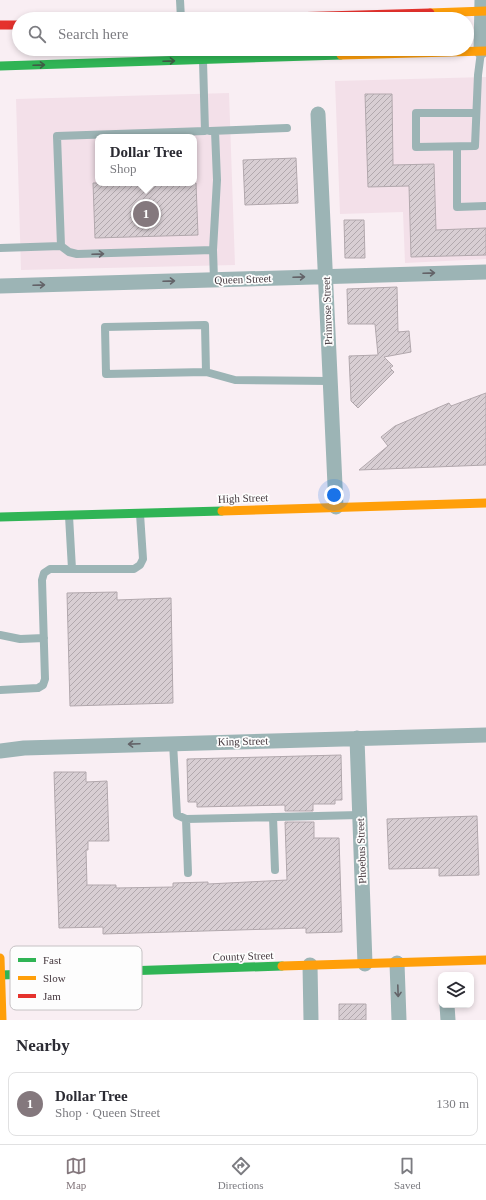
<!DOCTYPE html>
<html lang="en">
<head>
<meta charset="utf-8">
<style>
	body { margin:0; font-family:"Times New Roman",serif; background:#f7f7f7; color:#2b2b33 }
	.controls { position:absolute; right:12px; bottom:12px; display:grid; overflow:hidden; border-radius:8px; box-shadow:0 2px 6px #0003 }
	.controls button { width:36px; height:36px; display:grid; place-items:center; padding:0; border:0; border-bottom:1px solid #e1e1e2; background:#fff; color:#2b2b33; font:20px sans-serif }
	.you { position:absolute; left:334px; top:495px; width:14px; height:14px; margin:-10px; border:3px solid #fff; border-radius:50%; background:#1a73e8; box-shadow:0 0 0 6px #1a73e833 }
	.badge { display:grid; place-items:center; width:26px; height:26px; border-radius:50%; background:#84787d; color:#fff; font-size:13px; font-weight:700 }
	.pin { position:absolute; translate:-50% -50%; border:2px solid #fff; box-shadow:0 1px 4px #0006 }
	.popup { position:absolute; left:95px; top:134px; width:102px; height:52px; box-sizing:border-box; display:grid; place-content:center; border-radius:8px; background:#fff; filter:drop-shadow(0 1px 3px #0005); font-size:13px; white-space:nowrap; color:#7c7c81 }
	.popup b { font-size:15px; color:#2b2b33 }
	.popup::after { content:''; position:absolute; left:50%; top:100%; margin-left:-8px; border:8px solid transparent; border-top-color:#fff }
	.list { margin:0; padding:0; list-style:none }
	h2 { display:flex; justify-content:space-between; align-items:center; height:52px; margin:0; padding:0 16px; font-size:17px }
	h2 small { font-size:13px; font-weight:400; color:#7c7c81 }
	.list li { display:grid; grid-template-columns:26px 1fr auto; gap:12px; align-items:center; box-sizing:border-box; height:64px; margin:0 8px 8px; padding:0 8px; border:1px solid #e1e1e2; border-radius:8px }
	.list b { display:block; font-size:15px; white-space:nowrap }
	.list p { margin:0; font-size:13px; white-space:nowrap; color:#7c7c81 }
	.list em { font-size:13px; font-style:normal; color:#7c7c81 }
	.icon { flex:none; width:22px; height:22px; fill:none; stroke:currentColor; stroke-width:2; stroke-linecap:round; stroke-linejoin:round }
	.map { position:relative; flex:none; width:486px; height:1020px; overflow:hidden }
	.search { position:absolute; background:#fff; box-shadow:0 2px 6px #0003; left:12px; right:12px; top:12px; height:44px; display:flex; align-items:center; gap:10px; box-sizing:border-box; padding:0 14px; border-radius:22px; color:#7c7c81; font-size:15px }
	.sheet { height:124px; background:#fff }
	nav { display:flex; justify-content:space-around; align-items:center; box-sizing:border-box; height:56px; border-top:1px solid #e1e1e2; background:#fff; font-size:11px; color:#7c7c81 }
	nav a { display:grid; justify-items:center; gap:2px }
	nav .on { color:#84787d }
	.map>svg:first-child { display:block }
	.built { fill:#f3e0e9; fill-rule:evenodd }
	.building { fill:url(#building-hatch); stroke:#b2a8ad }
	.lines { fill:none; stroke-linecap:round; stroke-linejoin:round }
	.lane { stroke:#9cb4b5; stroke-width:8 }
	.street { stroke:#9cb4b5; stroke-width:15 }
	.fast { stroke:#30b455; stroke-width:9 }
	.slow { stroke:#ff9f0a; stroke-width:9 }
	.jam { stroke:#e5322d; stroke-width:9 }
	.oneway { stroke:#3f5d45 }
	.oneway2 { stroke:#636368 }
	.labels { text-anchor:middle; stroke-width:3.5; stroke-linejoin:round; paint-order:stroke }
	.street-label { font-size:11px; fill:#45383e; stroke:#fdfdfd }
	.key { fill:#fdfdfd; stroke:#c6c2c4; stroke-width:1 }
	.key-label { font-size:11px; fill:#45383e }
</style>
</head>
<body>
<div class="map">
<svg width="486" height="1020" viewBox="0 0 486 1020">
	<defs>
		<pattern id="building-hatch" width="6" height="6" patternUnits="userSpaceOnUse"><rect width="6" height="6" fill="#d8ced3"/><path d="M-1 1l2-2M0 6l6-6M5 7l2-2" fill="none" stroke="#b1a8ad"/></pattern>
	</defs>
	<rect width="100%" height="100%" fill="#f9eef3"/>
	<path class="built" d="M 486,77 L 486,259 L 405,263 L 403,212 L 340,214 L 335,81 Z
		M 229,93 L 235,265 L 21,270 L 16,99 ZM 98,137 L 194,137 L 194,183 L 98,183 Z"/>
	<path class="building" d="M 365,94 L 392,94 L 393,165 L 434,164 L 436,230 L 486,228 L 486,255 L 411,257 L 409,186 L 368,187 Z
		M 296,158 L 298,203 L 245,205 L 243,160 Z
		M 93,183 L 196,183 L 198,235 L 95,238 Z
		M 344,220 L 364,220 L 365,258 L 345,258 Z
		M 397,287 L 398,332 L 409,331 L 411,352 L 384,357 L 393,366 L 390,368 L 394,372 L 358,408 L 351,401 L 349,356 L 378,355 L 375,324 L 348,324 L 347,289 Z
		M 486,393 L 486,465 L 359,470 L 388,446 L 381,437 L 395,426 L 449,403 L 451,406 Z
		M 117,592 L 117,600 L 171,598 L 173,703 L 70,706 L 67,593 Z
		M 341,755 L 342,800 L 335,800 L 335,804 L 313,804 L 313,811 L 285,811 L 285,805 L 197,807 L 197,802 L 188,802 L 187,759 Z
		M 54,772 L 86,772 L 86,782 L 107,781 L 109,841 L 88,841 L 88,850 L 86,850 L 87,885 L 116,885 L 116,888 L 173,887 L 173,883 L 208,882 L 208,884 L 287,880 L 285,822 L 314,822 L 314,838 L 339,838 L 342,932 L 306,933 L 306,928 L 103,934 L 103,927 L 59,928 Z
		M 477,816 L 479,875 L 439,876 L 439,868 L 389,869 L 387,819 Z
		M 339,1004 L 366,1004 L 366,1020 L 339,1020 Z"/>
	<g class="lines">
		<path class="lane" d="M 180,0 L 181,19
			M 476,113 L 416,113 L 416,147 L 475,146 L 478,75 L 481,52
			M 210,131 L 287,128
			M 457,147 L 457,207 L 486,206
			M 61,246 L 69,252 L 77,254 L 213,250
			M 0,248 L 61,246 L 57,136 L 205,131 L 203,61
			M 214,280 L 213,250 L 217,180 L 215,131
			M 206,372 L 205,325 L 105,327 L 106,374 L 206,372 L 235,380 L 330,381
			M 69,516 L 72,569
			M 0,635 L 20,639 L 44,638
			M 0,690 L 38,688 L 43,685 L 45,679 L 42,580 L 44,573 L 50,569 L 134,569 L 140,565 L 143,559 L 140,514
			M 173,743 L 177,815 L 186,819 L 360,815
			M 273,817 L 275,870
			M 186,819 L 188,873"/>
		<path class="street" d="M 481,51 L 482,0
			M 318,114 L 336,507
			M 0,286 L 486,272
			M 357,738 L 365,964
			M 0,751 L 24,748 L 486,735
			M 397,963 L 399,1020
			M 310,965 L 311,1020
			M 447,1005 L 448,1020"/>
		<path class="fast" d="M 0,66 L 341,55
			M 0,517 L 222,511
			M 0,975 L 282,966"/>
		<path class="slow" d="M 430,13 L 486,11
			M 341,55 L 486,51
			M 222,511 L 486,503
			M 0,958 L 2,1020
			M 282,966 L 486,960"/>
		<path class="jam" d="M 223,19 L 430,13
			M 0,25 L 19,25"/>
	</g>
	<defs><path id="oneway-shaft" d="M-6 0H5M1.5-3L5.5 0L1.5 3" fill="none" stroke-width="1.6" stroke-linecap="round" stroke-linejoin="round"/></defs>
	<g class="oneway">
		<use href="#oneway-shaft" transform="translate(169 61) rotate(-2)"/>
		<use href="#oneway-shaft" transform="translate(39 65) rotate(-2)"/>
	</g>
	<g class="oneway2">
		<use href="#oneway-shaft" transform="translate(98 254) rotate(-2)"/>
		<use href="#oneway-shaft" transform="translate(429 273) rotate(-2)"/>
		<use href="#oneway-shaft" transform="translate(299 277) rotate(-2)"/>
		<use href="#oneway-shaft" transform="translate(169 281) rotate(-2)"/>
		<use href="#oneway-shaft" transform="translate(39 285) rotate(-2)"/>
		<use href="#oneway-shaft" transform="translate(134 744) rotate(178)"/>
		<use href="#oneway-shaft" transform="translate(398 991) rotate(88)"/>
	</g>
	<g class="labels">
		<g class="street-label">
			<text transform="translate(243 279) rotate(-2)" y="4">Queen Street</text>
			<text transform="translate(327 311) rotate(-92)" y="4">Primrose Street</text>
			<text transform="translate(243 498) rotate(-2)" y="4">High Street</text>
			<text transform="translate(243 741) rotate(-1)" y="4">King Street</text>
			<text transform="translate(361 851) rotate(-92)" y="4">Phoebus Street</text>
			<text transform="translate(243 956) rotate(-2)" y="4">County Street</text>
		</g>
	</g>
	<rect x="10" y="946" width="132" height="64" rx="6" class="key"/>
	<rect x="18" y="958" width="18" height="4" fill="#30b455"/>
	<rect x="18" y="976" width="18" height="4" fill="#ff9f0a"/>
	<rect x="18" y="994" width="18" height="4" fill="#e5322d"/>
	<g class="key-label">
		<text x="43" y="964">Fast</text>
		<text x="43" y="982">Slow</text>
		<text x="43" y="1000">Jam</text>
	</g>
</svg>
<div class="controls">
<button><svg class="icon" aria-label="layers" viewBox="0 0 24 24"><path d="M12 4l9 5-9 5-9-5zM3 14l9 5 9-5"/></svg></button>
</div>
<div class="you"></div>
<div class="pin badge" style="left:146px;top:214px">1</div>
<div class="popup"><b>Dollar Tree</b>Shop</div>
<div class="search"><svg class="icon" aria-label="search" viewBox="0 0 24 24"><circle cx="10" cy="10" r="6"/><path d="M15 15l6 6"/></svg>Search here</div>
</div>
<section class="sheet">
<h2>Nearby<small></small></h2>
<ul class="list">
<li><span class="badge">1</span><div><b>Dollar Tree</b><p>Shop · Queen Street</p></div><em>130 m</em></li>
</ul>
</section>
<nav>
<a class="on"><svg class="icon" aria-label="map" viewBox="0 0 24 24"><path d="M3 6l6-2 6 2 6-2v14l-6 2-6-2-6 2zM9 4v14M15 6v14"/></svg>Map</a>
<a><svg class="icon" aria-label="directions" viewBox="0 0 24 24"><path d="M12 3l9 9-9 9-9-9zM9 14v-3h6M13 9l2 2-2 2"/></svg>Directions</a>
<a><svg class="icon" aria-label="saved" viewBox="0 0 24 24"><path d="M7 4h10v16l-5-4-5 4z"/></svg>Saved</a>
</nav>
</body>
</html>
